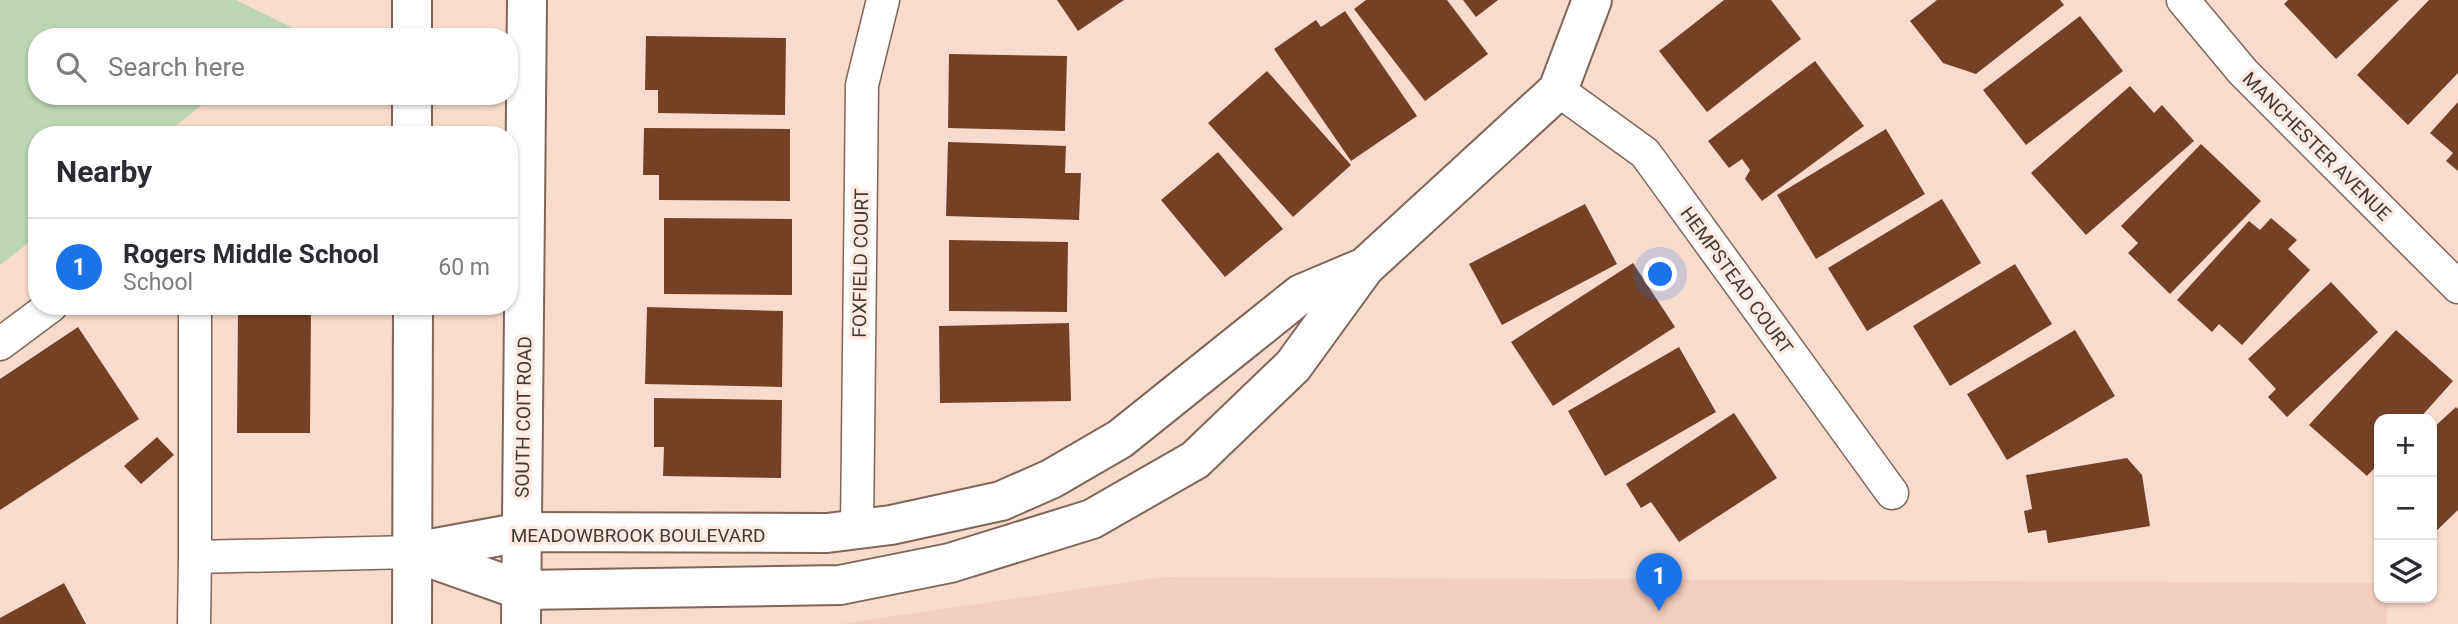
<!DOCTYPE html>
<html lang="en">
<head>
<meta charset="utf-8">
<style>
	body { margin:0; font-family:Roboto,sans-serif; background:#f2f2f3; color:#2b2b33 }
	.controls { position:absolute; right:21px; bottom:21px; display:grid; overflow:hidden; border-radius:14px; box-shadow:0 2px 5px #0004 }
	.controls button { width:63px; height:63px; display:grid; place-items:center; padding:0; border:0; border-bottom:2px solid #e1e1e2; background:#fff; color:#2b2b33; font:35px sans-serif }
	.you { position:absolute; left:1661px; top:275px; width:24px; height:24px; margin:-18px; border:5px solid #fff; border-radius:50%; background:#1a73e8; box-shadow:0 0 0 10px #1a73e833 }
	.badge { display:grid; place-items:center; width:46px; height:46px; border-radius:50%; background:#1a73e8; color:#fff; font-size:23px; font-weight:700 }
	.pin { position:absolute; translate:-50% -58px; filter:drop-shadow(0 2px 4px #0008) }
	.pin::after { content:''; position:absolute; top:37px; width:24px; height:21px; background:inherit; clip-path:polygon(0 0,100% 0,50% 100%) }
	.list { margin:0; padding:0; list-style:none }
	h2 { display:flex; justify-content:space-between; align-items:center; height:91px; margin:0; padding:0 28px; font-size:30px }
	h2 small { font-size:23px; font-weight:400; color:#7c7c81 }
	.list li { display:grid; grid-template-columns:46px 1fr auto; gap:21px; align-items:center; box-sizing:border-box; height:98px; padding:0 28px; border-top:2px solid #e1e1e2 }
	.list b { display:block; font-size:26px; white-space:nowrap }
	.list p { margin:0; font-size:23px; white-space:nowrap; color:#7c7c81 }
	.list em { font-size:23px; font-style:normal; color:#7c7c81 }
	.icon { flex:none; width:38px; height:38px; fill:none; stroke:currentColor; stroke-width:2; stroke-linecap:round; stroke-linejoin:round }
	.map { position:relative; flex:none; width:2458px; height:624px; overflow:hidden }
	.search { position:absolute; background:#fff; box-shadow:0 2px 5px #0004; left:28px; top:28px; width:490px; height:77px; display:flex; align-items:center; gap:18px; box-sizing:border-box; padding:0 24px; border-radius:28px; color:#7c7c81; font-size:26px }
	.panel { position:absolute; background:#fff; box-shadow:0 2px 5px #0004; left:28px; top:126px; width:490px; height:189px; border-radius:28px }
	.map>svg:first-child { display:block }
	.built { fill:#f4cebe }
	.green { fill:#bbd5b5 }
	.building { fill:#744124 }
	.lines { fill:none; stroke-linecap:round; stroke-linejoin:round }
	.minor-casing { stroke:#7f655a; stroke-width:35 }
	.tertiary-casing { stroke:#7f655a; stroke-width:42 }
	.secondary-casing { stroke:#7f655a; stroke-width:42 }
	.minor { stroke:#fff; stroke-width:32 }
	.tertiary { stroke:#fff; stroke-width:38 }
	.secondary { stroke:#fff; stroke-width:38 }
	.labels { text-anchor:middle; stroke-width:7; stroke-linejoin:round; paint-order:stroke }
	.street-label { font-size:19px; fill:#443934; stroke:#fdebe3 }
</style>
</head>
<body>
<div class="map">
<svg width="2458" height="624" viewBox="0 0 2458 624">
	<rect width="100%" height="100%" fill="#f9dbce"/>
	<path class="built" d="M 1163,577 L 2379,583 L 2379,598 L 2387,598 L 2387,624 L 840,624 Z"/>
	<path class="green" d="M 0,0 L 236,0 L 297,30 L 288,37 L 37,37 L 37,96 L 213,96 L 164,135 L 37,135 L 37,236 L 0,265 Z"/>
	<path class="building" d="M 1057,0 L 1124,0 L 1078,31 Z
		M 1366,0 L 1447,0 L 1488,54 L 1425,101 L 1354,9 Z
		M 1463,0 L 1498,0 L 1476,17 Z
		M 1724,0 L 1771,0 L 1801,39 L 1707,112 L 1659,51 Z
		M 1937,0 L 2060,0 L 2064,5 L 1976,74 L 1943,63 L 1910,21 Z
		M 2288,0 L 2399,0 L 2336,59 L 2284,4 Z
		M 2429,0 L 2458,0 L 2458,73 L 2408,125 L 2357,75 Z
		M 1345,11 L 1417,116 L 1351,161 L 1274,49 L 1316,20 L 1321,27 Z
		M 2080,16 L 2123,71 L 2026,145 L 1983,90 Z
		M 646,36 L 786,38 L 785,115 L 658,113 L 658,90 L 645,90 Z
		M 949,54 L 1067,56 L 1065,131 L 948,128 Z
		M 1815,61 L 1864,126 L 1762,201 L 1745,179 L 1750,170 L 1742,159 L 1729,168 L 1708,141 Z
		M 1267,71 L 1351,165 L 1293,217 L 1208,123 Z
		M 2130,86 L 2154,113 L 2162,105 L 2194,141 L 2086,235 L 2031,173 Z
		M 2458,102 L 2458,171 L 2446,161 L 2453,153 L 2430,133 Z
		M 644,128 L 790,129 L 790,201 L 659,200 L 659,175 L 643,175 Z
		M 1886,129 L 1925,194 L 1816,259 L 1777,195 Z
		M 948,142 L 1066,146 L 1065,173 L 1081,173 L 1079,220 L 946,216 Z
		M 2201,144 L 2261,201 L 2170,294 L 2128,253 L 2138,243 L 2121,226 Z
		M 1218,152 L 1283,229 L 1225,277 L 1161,200 Z
		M 1942,199 L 1981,263 L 1867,331 L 1828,268 Z
		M 1585,204 L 1617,264 L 1502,325 L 1469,264 Z
		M 664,218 L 792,219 L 792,295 L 664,294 Z
		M 2271,218 L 2297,240 L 2288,249 L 2310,270 L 2242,345 L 2219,324 L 2212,332 L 2177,300 L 2249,221 L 2260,230 Z
		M 949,240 L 1068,242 L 1067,312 L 949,311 Z
		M 1633,263 L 1675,327 L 1553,406 L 1511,342 Z
		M 2015,264 L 2052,324 L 1950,386 L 1913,326 Z
		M 2331,282 L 2378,332 L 2287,417 L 2268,397 L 2276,389 L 2248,359 Z
		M 238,306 L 311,306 L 310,433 L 237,433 Z
		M 647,307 L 783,311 L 782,387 L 645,384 Z
		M 1069,323 L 1071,401 L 940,403 L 939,326 Z
		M 78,327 L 139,419 L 0,510 L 0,379 Z
		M 2075,330 L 2115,396 L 2007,460 L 1967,394 Z
		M 2396,330 L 2453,381 L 2419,419 L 2379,419 L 2379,463 L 2367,476 L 2309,425 Z
		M 1679,347 L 1716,412 L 1605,476 L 1568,411 Z
		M 654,398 L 782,400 L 781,478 L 663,476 L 664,447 L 654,447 Z
		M 2456,407 L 2458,409 L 2458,510 L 2432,535 L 2432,429 Z
		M 1734,413 L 1777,478 L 1679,542 L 1651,502 L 1641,508 L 1626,484 Z
		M 157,437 L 174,455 L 141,484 L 124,466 Z
		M 2127,458 L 2142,475 L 2150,526 L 2048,543 L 2046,530 L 2028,533 L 2024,511 L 2032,509 L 2026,475 Z
		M 64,583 L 86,624 L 0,624 L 0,618 Z"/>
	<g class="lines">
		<defs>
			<path id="minor" d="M 2183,0 L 2243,72 L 2458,287
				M 1558,90 L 1645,153 L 1892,493
				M 195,306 L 195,557 L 413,552
				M 0,344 L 51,306
				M 857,529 L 862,85 L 883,0
				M 194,624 L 195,557"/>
			<path id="tertiary" d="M 413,552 L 521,590 L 840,585 L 950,563 L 1092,519 L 1195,460 L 1293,366 L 1365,267 L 1558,90 L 1592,0
				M 414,552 L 522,532 L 827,533 L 891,525 L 1001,501 L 1051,479 L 1120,439 L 1301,294 L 1365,267"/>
			<path id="secondary" d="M 412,0 L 412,37
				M 412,96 L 412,135
				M 412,624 L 413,306
				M 521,624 L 527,0"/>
		</defs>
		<use href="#minor" class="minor-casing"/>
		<use href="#tertiary" class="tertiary-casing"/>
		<use href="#secondary" class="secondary-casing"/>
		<use href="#minor" class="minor"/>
		<use href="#tertiary" class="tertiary"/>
		<use href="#secondary" class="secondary"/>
	</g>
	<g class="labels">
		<g class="street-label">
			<text transform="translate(2317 146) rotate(45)" y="7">MANCHESTER AVENUE</text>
			<text transform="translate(860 263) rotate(-89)" y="7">FOXFIELD COURT</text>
			<text transform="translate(1737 280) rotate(54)" y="7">HEMPSTEAD COURT</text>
			<text transform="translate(523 417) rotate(-89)" y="7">SOUTH COIT ROAD</text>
			<text x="638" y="542">MEADOWBROOK BOULEVARD</text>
		</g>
	</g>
</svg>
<div class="controls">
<button>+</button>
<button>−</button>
<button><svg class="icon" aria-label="layers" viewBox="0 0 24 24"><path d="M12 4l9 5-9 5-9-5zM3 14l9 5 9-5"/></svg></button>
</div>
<div class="you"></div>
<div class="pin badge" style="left:1659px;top:611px">1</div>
<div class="search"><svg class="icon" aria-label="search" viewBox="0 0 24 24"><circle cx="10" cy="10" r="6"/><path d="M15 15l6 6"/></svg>Search here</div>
<section class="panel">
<h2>Nearby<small></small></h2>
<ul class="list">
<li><span class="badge">1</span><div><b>Rogers Middle School</b><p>School</p></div><em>60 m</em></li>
</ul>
</section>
</div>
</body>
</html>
